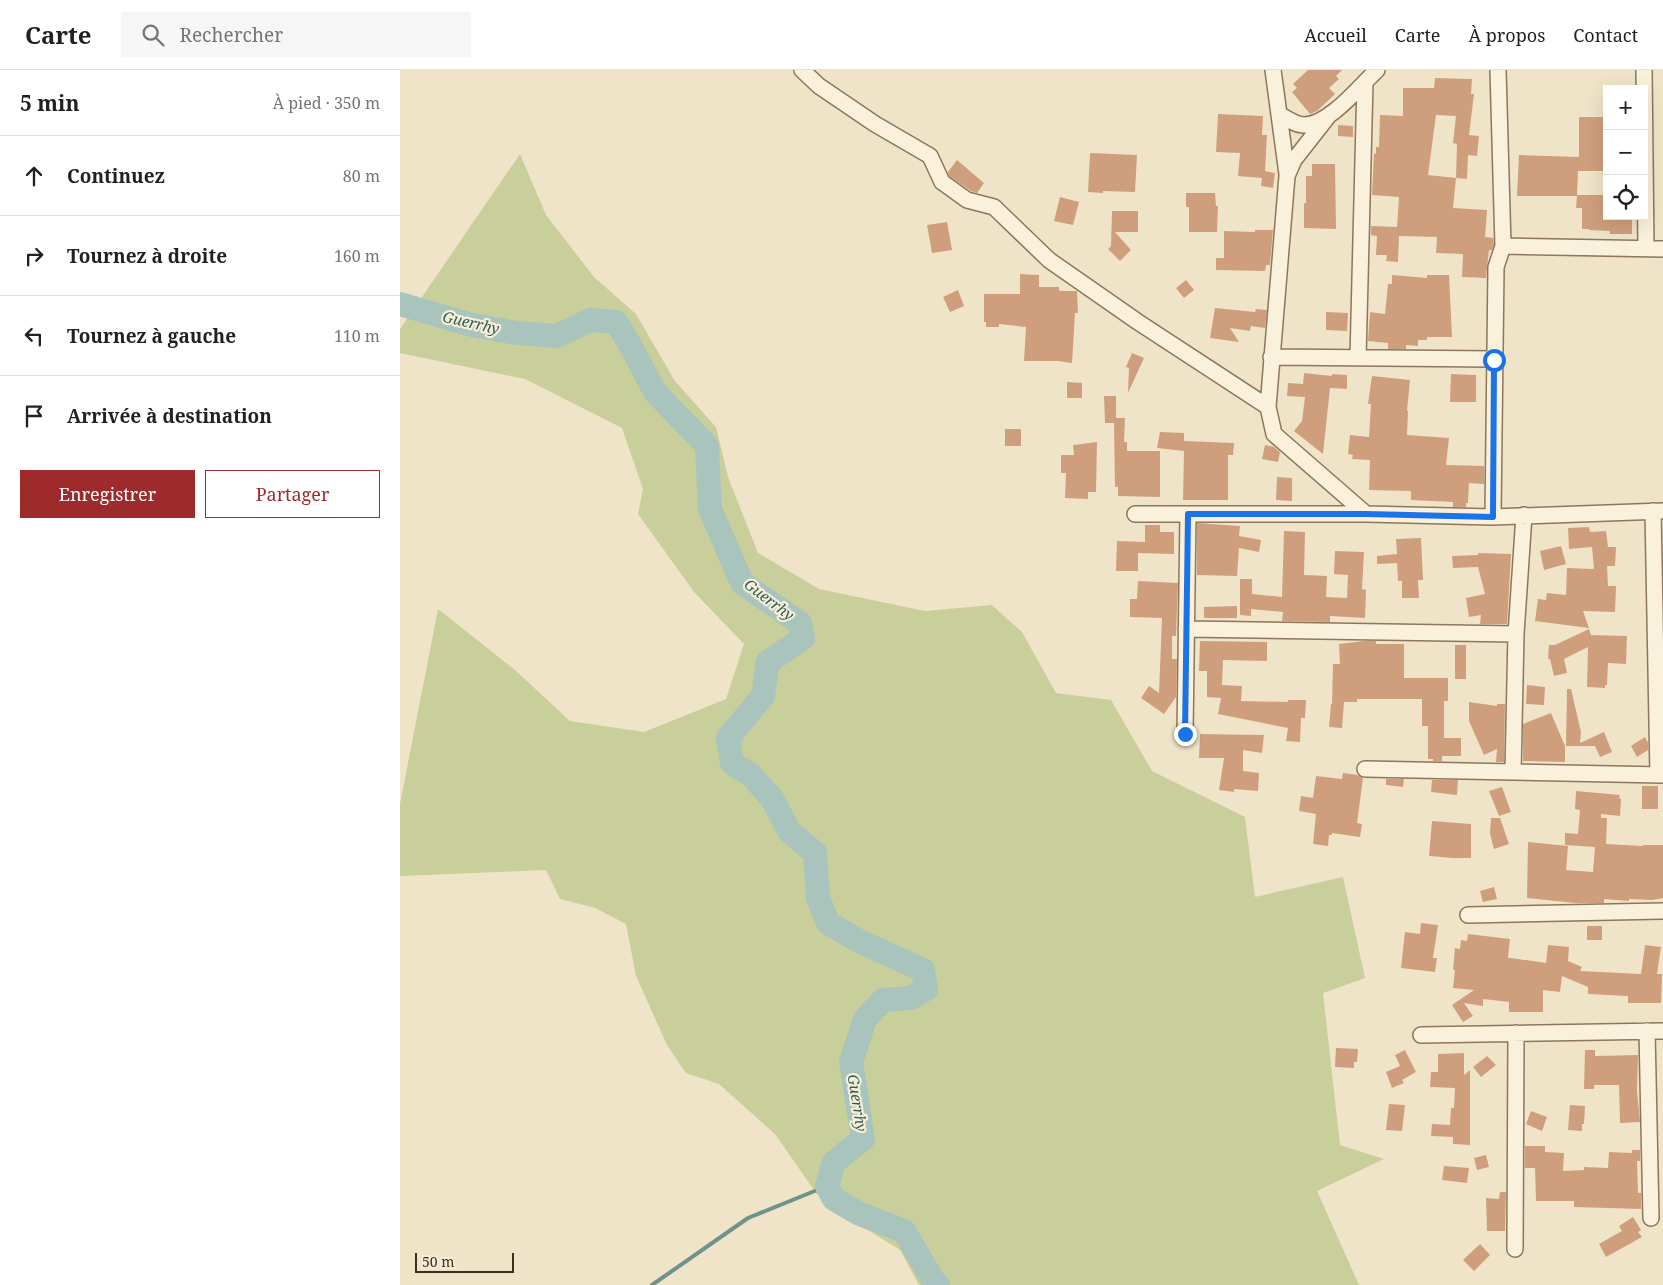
<!DOCTYPE html>
<html lang="fr">
<head>
<meta charset="utf-8">
<style>
	body { margin:0; font-family:"Noto Serif",serif; background:#f6f6f6; color:#202124 }
	.controls { position:absolute; right:15px; top:15px; display:grid; overflow:hidden; border-radius:0px; box-shadow:0 5px 20px #0002 }
	.controls button { width:45px; height:45px; display:grid; place-items:center; padding:0; border:0; border-bottom:1px solid #e0e0e0; background:#fff; color:#202124; font:25px sans-serif }
	.scale { position:absolute; left:15px; bottom:12px; width:99px; box-sizing:border-box; padding-left:5px; border:2px solid #3d2e20; border-top:0; font-size:14px; line-height:18px; white-space:nowrap; color:#3d2e20; -webkit-text-stroke:4px #f7eed8; paint-order:stroke }
	.stop { position:absolute; width:15px; height:15px; margin:-11px; border:4px solid #1a73e8; border-radius:50%; background:#fff }
	.stop.end { background:#1a73e8; border-color:#fff; box-shadow:0 1px 5px #0008 }
	.list { margin:0; padding:0; list-style:none }
	h2 { display:flex; justify-content:space-between; align-items:center; height:65px; margin:0; padding:0 20px; font-size:21px }
	h2 small { font-size:16px; font-weight:400; color:#757577 }
	.list li { display:grid; grid-template-columns:32px 1fr auto; gap:15px; align-items:center; box-sizing:border-box; height:80px; padding:0 20px; border-top:1px solid #e0e0e0 }
	.list b { display:block; font-size:19px; white-space:nowrap }
	.list em { font-size:16px; font-style:normal; color:#757577 }
	.actions { display:flex; gap:10px; padding:15px 20px }
	.actions a { flex:1; padding:11px 0; border:1px solid #9e2a2b; border-radius:0px; text-align:center; font-size:18px; color:#9e2a2b }
	.actions .main { background:#9e2a2b; color:#fff }
	.icon { flex:none; width:28px; height:28px; fill:none; stroke:currentColor; stroke-width:2; stroke-linecap:round; stroke-linejoin:round }
	.map { position:relative; flex:none; width:1263px; height:1215px; overflow:hidden }
	header { display:flex; align-items:center; gap:30px; box-sizing:border-box; height:70px; padding:0 25px; background:#fff; border-bottom:1px solid #e0e0e0 }
	header strong { font-size:24px }
	nav { display:flex; gap:28px; margin-inline-start:auto; font-size:18px }
	.search { width:350px; height:45px; background:#f6f6f6; display:flex; align-items:center; gap:12px; box-sizing:border-box; padding:0 18px; border-radius:0px; color:#757577; font-size:19px }
	main { display:flex }
	aside { flex:1; background:#fff }
	.map>svg:first-child { display:block }
	.green { fill:#c9cf9b }
	.lines { fill:none; stroke-linecap:round; stroke-linejoin:round }
	.stream { stroke:#6f938a; stroke-width:4 }
	.river { stroke:#a9c4bc; stroke-width:24 }
	.building { fill:#cf9f7d; fill-rule:evenodd }
	.street-casing { stroke:#8d765c; stroke-width:18 }
	.street { stroke:#faf1dc; stroke-width:15 }
	.route { stroke:#1a73e8; stroke-width:6 }
	.labels { text-anchor:middle; stroke-width:4.5; stroke-linejoin:round; paint-order:stroke }
	.water-label { font-size:15px; font-style:italic; fill:#2f5d5a; stroke:#f7eed8 }
</style>
</head>
<body>
<header>
<strong>Carte</strong>
<div class="search"><svg class="icon" aria-label="search" viewBox="0 0 24 24"><circle cx="10" cy="10" r="6"/><path d="M15 15l6 6"/></svg>Rechercher</div>
<nav><a>Accueil</a><a>Carte</a><a>À propos</a><a>Contact</a></nav>
</header>
<main>
<aside>
<h2>5 min<small>À pied · 350 m</small></h2>
<ul class="list">
<li><svg class="icon" aria-label="ahead" viewBox="0 0 24 24"><path d="M12 20V5M6 11l6-6 6 6"/></svg><div><b>Continuez</b></div><em>80 m</em></li>
<li><svg class="icon" aria-label="right" viewBox="0 0 24 24"><path d="M7 20v-9h11M14 6l5 5-5 5"/></svg><div><b>Tournez à droite</b></div><em>160 m</em></li>
<li><svg class="icon" aria-label="left" viewBox="0 0 24 24"><path d="M17 20v-9H6M10 6l-5 5 5 5"/></svg><div><b>Tournez à gauche</b></div><em>110 m</em></li>
<li><svg class="icon" aria-label="arrive" viewBox="0 0 24 24"><path d="M6 21V4h12l-3 4 3 4H6"/></svg><div><b>Arrivée à destination</b></div></li>
</ul>
<div class="actions"><a class="main">Enregistrer</a><a>Partager</a></div>
</aside>
<div class="map">
<svg width="1263" height="1215" viewBox="0 0 1263 1215">
	<rect width="100%" height="100%" fill="#f0e4c8"/>
	<path class="green" d="M 120,84 L 146,145 L 194,207 L 236,244 L 275,311 L 316,357 L 328,407 L 358,483 L 419,519 L 525,541 L 592,535 L 622,562 L 656,623 L 711,630 L 752,701 L 845,747 L 855,827 L 943,807 L 965,908 L 923,923 L 940,1075 L 984,1089 L 917,1121 L 959,1215 L 519,1215 L 500,1180 L 435,1140 L 416,1123 L 375,1064 L 319,1014 L 286,1003 L 267,975 L 236,906 L 226,854 L 195,838 L 160,829 L 146,800 L 0,806 L 0,734 L 38,539 L 115,600 L 170,651 L 244,662 L 326,629 L 344,574 L 294,522 L 238,444 L 243,419 L 222,358 L 125,309 L 0,283 L 0,259 Z"/>
	<g class="lines">
		<path class="stream" d="M 252,1215 L 348,1148 L 427,1116"/>
		<path class="river" d="M 0,234 L 72,255 L 117,263 L 157,266 L 190,250 L 216,252 L 229,273 L 255,322 L 307,376 L 310,439 L 342,513 L 400,553 L 403,568 L 368,592 L 363,626 L 328,668 L 332,693 L 351,705 L 373,730 L 389,761 L 415,783 L 418,828 L 428,853 L 461,872 L 523,900 L 526,919 L 511,928 L 483,930 L 465,949 L 451,992 L 463,1069 L 434,1092 L 427,1116 L 434,1129 L 460,1144 L 504,1161 L 533,1210 L 538,1215"/>
	</g>
	<path class="building" d="M 908,0 L 942,0 L 936,6 L 939,9 L 929,18 L 935,24 L 917,41 L 910,44 L 892,22 L 897,18 L 893,14 Z
		M 1035,8 L 1072,9 L 1071,24 L 1074,24 L 1069,65 L 1079,66 L 1077,86 L 1068,85 L 1067,109 L 1056,108 L 1053,138 L 1087,140 L 1085,167 L 1093,168 L 1094,175 L 1092,180 L 1089,180 L 1086,208 L 1062,207 L 1063,184 L 1036,183 L 1037,167 L 999,166 L 998,192 L 986,191 L 987,185 L 976,185 L 977,166 L 971,165 L 971,156 L 997,157 L 999,127 L 972,125 L 974,83 L 976,84 L 976,77 L 979,77 L 980,45 L 1003,46 L 1003,18 L 1034,18 ZM 1036,45 L 1056,46 L 1053,73 L 1057,74 L 1056,108 L 1028,105 Z
		M 818,44 L 863,46 L 862,65 L 867,65 L 865,101 L 875,103 L 873,118 L 861,116 L 862,108 L 838,106 L 840,83 L 816,82 Z
		M 1179,47 L 1204,47 L 1203,85 L 1207,85 L 1207,101 L 1178,101 L 1177,126 L 1117,126 L 1119,85 L 1179,87 Z
		M 938,55 L 953,56 L 953,67 L 938,66 Z
		M 690,83 L 737,85 L 735,122 L 703,121 L 703,123 L 688,122 Z
		M 557,90 L 584,113 L 577,123 L 571,121 L 549,106 L 548,102 Z
		M 912,94 L 935,94 L 936,159 L 904,158 L 904,133 L 906,133 L 906,106 L 912,106 Z
		M 786,123 L 815,123 L 816,136 L 818,136 L 817,162 L 789,162 L 789,137 L 786,137 Z
		M 1177,125 L 1203,125 L 1203,136 L 1207,136 L 1207,146 L 1232,146 L 1232,164 L 1210,164 L 1210,161 L 1189,160 L 1189,159 L 1182,159 L 1182,138 L 1176,138 Z
		M 660,127 L 679,132 L 673,155 L 654,151 Z
		M 712,141 L 738,141 L 738,162 L 715,162 L 731,180 L 720,191 L 708,179 L 711,176 Z
		M 547,152 L 552,180 L 532,183 L 527,155 Z
		M 855,160 L 873,160 L 870,195 L 866,195 L 865,201 L 816,200 L 816,188 L 824,188 L 824,161 L 855,162 Z
		M 620,204 L 639,205 L 639,217 L 659,217 L 659,221 L 677,221 L 678,243 L 675,243 L 672,293 L 658,291 L 624,291 L 626,257 L 599,254 L 599,257 L 586,257 L 586,252 L 584,252 L 584,224 L 620,224 Z
		M 992,205 L 1027,208 L 1027,205 L 1049,205 L 1052,267 L 1027,267 L 1027,270 L 1018,270 L 1018,276 L 1006,275 L 1006,279 L 988,279 L 988,273 L 968,271 L 970,242 L 985,244 L 988,214 L 992,214 Z
		M 786,210 L 794,220 L 784,228 L 776,218 Z
		M 558,220 L 564,236 L 550,242 L 543,227 Z
		M 815,238 L 855,242 L 856,239 L 867,240 L 865,258 L 851,256 L 850,261 L 830,258 L 839,272 L 810,268 Z
		M 926,242 L 948,243 L 947,261 L 926,260 Z
		M 732,283 L 744,288 L 728,323 L 729,298 L 726,297 Z
		M 904,303 L 932,306 L 932,304 L 947,305 L 947,319 L 930,318 L 923,384 L 894,361 L 902,351 L 905,327 L 887,326 L 888,313 L 903,314 Z
		M 1051,304 L 1076,305 L 1076,332 L 1050,332 Z
		M 972,306 L 1010,310 L 1007,341 L 1008,341 L 1007,365 L 1049,368 L 1046,395 L 1084,396 L 1084,414 L 1069,413 L 1068,433 L 1066,433 L 1066,437 L 1053,437 L 1053,432 L 1011,430 L 1011,421 L 969,420 L 970,390 L 952,389 L 953,385 L 948,384 L 950,365 L 969,367 L 971,334 L 968,334 Z
		M 667,312 L 682,313 L 682,328 L 667,328 Z
		M 704,326 L 716,326 L 716,348 L 725,348 L 724,372 L 727,372 L 727,381 L 760,381 L 760,427 L 718,426 L 718,417 L 715,417 L 714,353 L 705,353 Z
		M 605,359 L 621,359 L 621,376 L 605,376 Z
		M 760,362 L 784,363 L 784,371 L 834,373 L 833,385 L 828,385 L 828,430 L 783,430 L 784,381 L 757,378 Z
		M 697,372 L 696,422 L 688,422 L 688,429 L 665,428 L 666,403 L 661,403 L 661,385 L 674,385 L 673,375 Z
		M 865,375 L 874,377 L 880,382 L 878,392 L 862,389 Z
		M 877,407 L 892,408 L 892,431 L 876,430 Z
		M 797,453 L 840,456 L 839,466 L 861,470 L 859,482 L 839,478 L 837,506 L 797,505 Z
		M 745,455 L 760,455 L 760,462 L 774,462 L 774,484 L 738,483 L 738,501 L 716,501 L 717,471 L 745,472 Z
		M 1189,457 L 1190,462 L 1206,461 L 1208,477 L 1216,477 L 1215,496 L 1207,496 L 1208,516 L 1216,516 L 1215,542 L 1183,541 L 1189,558 L 1135,551 L 1138,529 L 1146,530 L 1147,523 L 1166,525 L 1167,498 L 1194,499 L 1192,477 L 1169,479 L 1168,458 Z
		M 884,461 L 905,462 L 904,505 L 927,506 L 926,527 L 947,528 L 948,505 L 934,504 L 935,481 L 964,482 L 962,519 L 966,520 L 965,548 L 930,546 L 930,552 L 882,551 L 883,542 L 851,539 L 851,546 L 840,545 L 840,509 L 852,509 L 852,524 L 882,527 Z
		M 1021,468 L 1023,510 L 1018,510 L 1019,528 L 1002,528 L 1002,511 L 998,511 L 997,493 L 977,494 L 977,486 L 997,484 L 996,469 Z
		M 1161,476 L 1166,494 L 1144,500 L 1140,481 Z
		M 1078,483 L 1111,484 L 1107,554 L 1080,554 L 1081,545 L 1069,547 L 1066,528 L 1085,524 L 1078,497 L 1053,498 L 1052,486 L 1078,485 Z
		M 738,511 L 778,513 L 776,566 L 772,566 L 772,589 L 777,589 L 776,627 L 764,644 L 741,628 L 749,616 L 759,623 L 762,548 L 730,547 L 730,529 L 737,529 Z
		M 837,536 L 837,548 L 804,548 L 804,537 Z
		M 1189,559 L 1191,565 L 1227,566 L 1226,594 L 1208,593 L 1207,615 L 1205,615 L 1205,618 L 1187,617 L 1188,577 L 1164,589 L 1167,603 L 1154,606 L 1150,589 L 1148,589 L 1149,575 L 1155,575 Z
		M 800,571 L 867,572 L 867,591 L 823,590 L 822,615 L 842,616 L 841,631 L 888,632 L 888,630 L 906,630 L 905,648 L 901,648 L 900,672 L 886,671 L 888,658 L 818,644 L 821,628 L 807,627 L 807,601 L 799,601 Z
		M 964,571 L 976,571 L 976,574 L 1004,574 L 1004,608 L 1048,608 L 1048,631 L 1044,631 L 1044,668 L 1061,668 L 1061,686 L 1042,686 L 1042,691 L 1033,691 L 1033,689 L 1028,689 L 1028,656 L 1022,656 L 1022,629 L 957,629 L 957,632 L 944,632 L 942,658 L 929,657 L 931,634 L 932,634 L 933,594 L 940,594 L 939,574 Z
		M 1055,575 L 1066,575 L 1066,609 L 1055,609 Z
		M 1127,615 L 1145,617 L 1144,635 L 1126,634 Z
		M 1167,619 L 1171,619 L 1181,662 L 1180,673 L 1204,662 L 1212,682 L 1200,687 L 1195,676 L 1166,676 Z
		M 1069,632 L 1097,636 L 1097,634 L 1105,634 L 1104,692 L 1096,692 L 1097,679 L 1084,685 L 1069,651 Z
		M 1151,643 L 1165,676 L 1165,692 L 1123,691 L 1123,654 Z
		M 800,664 L 864,665 L 862,683 L 843,680 L 843,701 L 859,703 L 858,721 L 834,719 L 834,722 L 819,720 L 824,688 L 799,688 Z
		M 1245,667 L 1248,673 L 1248,680 L 1237,687 L 1231,676 Z
		M 943,703 L 958,705 L 963,708 L 957,753 L 962,754 L 960,767 L 932,763 L 932,765 L 929,765 L 928,776 L 913,774 L 916,744 L 899,741 L 901,726 L 913,728 L 916,706 L 942,709 Z
		M 986,709 L 1004,709 L 1003,717 L 986,715 Z
		M 1032,710 L 1058,710 L 1057,725 L 1031,722 Z
		M 1242,716 L 1258,716 L 1258,739 L 1242,739 Z
		M 1102,717 L 1111,742 L 1099,746 L 1089,721 Z
		M 1176,721 L 1220,725 L 1219,728 L 1221,729 L 1220,746 L 1201,744 L 1201,748 L 1207,748 L 1206,774 L 1243,776 L 1243,775 L 1263,775 L 1263,828 L 1252,830 L 1229,829 L 1229,831 L 1204,829 L 1204,833 L 1175,833 L 1127,828 L 1128,772 L 1168,776 L 1166,800 L 1193,802 L 1195,777 L 1165,775 L 1165,763 L 1178,764 L 1180,740 L 1175,739 Z
		M 1091,748 L 1100,748 L 1109,774 L 1094,779 L 1090,764 Z
		M 1032,751 L 1071,754 L 1071,788 L 1053,788 L 1029,786 Z
		M 1094,817 L 1097,829 L 1083,832 L 1080,821 Z
		M 1021,853 L 1038,855 L 1033,888 L 1037,888 L 1035,902 L 1001,898 L 1005,862 L 1020,864 Z
		M 1187,856 L 1202,856 L 1202,870 L 1187,870 Z
		M 1068,864 L 1110,869 L 1108,888 L 1111,888 L 1146,893 L 1148,875 L 1169,877 L 1168,891 L 1182,897 L 1180,901 L 1241,904 L 1245,875 L 1261,877 L 1257,904 L 1262,904 L 1261,933 L 1228,933 L 1228,926 L 1188,924 L 1188,917 L 1162,906 L 1160,922 L 1143,920 L 1143,942 L 1109,942 L 1109,932 L 1083,929 L 1083,936 L 1064,933 L 1073,946 L 1063,952 L 1052,935 L 1074,920 L 1053,918 L 1055,900 L 1053,900 L 1055,878 L 1060,879 L 1061,870 L 1067,871 Z
		M 936,978 L 958,979 L 957,992 L 954,992 L 954,998 L 935,997 Z
		M 1005,980 L 1016,1002 L 1002,1010 L 1004,1013 L 992,1018 L 986,1002 L 1000,996 L 995,985 Z
		M 1185,980 L 1195,980 L 1195,986 L 1238,985 L 1237,1021 L 1240,1052 L 1220,1053 L 1219,1015 L 1194,1015 L 1194,1019 L 1184,1019 Z
		M 1064,983 L 1064,1005 L 1070,1000 L 1070,1075 L 1053,1074 L 1053,1067 L 1031,1066 L 1032,1054 L 1050,1055 L 1051,1038 L 1054,1038 L 1055,1018 L 1030,1017 L 1031,1002 L 1038,1002 L 1038,984 Z
		M 1087,986 L 1096,995 L 1081,1007 L 1073,997 Z
		M 989,1034 L 1005,1035 L 1002,1061 L 986,1060 Z
		M 1170,1035 L 1185,1036 L 1184,1054 L 1182,1054 L 1182,1061 L 1168,1060 Z
		M 1131,1041 L 1147,1047 L 1142,1061 L 1126,1054 Z
		M 1125,1076 L 1145,1076 L 1145,1082 L 1164,1083 L 1163,1101 L 1184,1100 L 1184,1097 L 1208,1098 L 1209,1082 L 1232,1083 L 1232,1080 L 1240,1080 L 1240,1091 L 1237,1091 L 1238,1123 L 1241,1123 L 1241,1139 L 1174,1137 L 1174,1131 L 1136,1131 L 1135,1098 L 1125,1098 Z
		M 1086,1085 L 1089,1097 L 1077,1100 L 1074,1088 Z
		M 1044,1096 L 1069,1098 L 1067,1113 L 1042,1110 Z
		M 1100,1122 L 1106,1122 L 1105,1161 L 1087,1161 L 1086,1128 L 1099,1129 Z
		M 1233,1147 L 1241,1160 L 1238,1162 L 1242,1167 L 1206,1187 L 1199,1174 L 1222,1161 L 1219,1156 Z
		M 1080,1174 L 1090,1185 L 1074,1201 L 1063,1190 Z"/>
	<g class="lines">
		<defs>
			<path id="street" d="M 402,0 L 419,16 L 475,54 L 530,86 L 542,112 L 567,130 L 594,137 L 649,190 L 738,252 L 868,337 L 874,364 L 966,444
				M 873,0 L 887,104
				M 1244,0 L 1246,178
				M 879,44 C 886,48 895,55 904,55 C 929,55 960,16 977,0
				M 1103,176 L 1263,179
				M 871,287 L 1094,289
				M 958,288 L 965,12
				M 868,337 L 887,106 L 894,90 L 930,44
				M 1253,441 L 1258,705
				M 735,444 L 966,444 L 1093,447 L 1263,441
				M 1093,447 L 1096,197 L 1103,176 L 1098,0
				M 786,559 L 1116,564
				M 785,664 L 788,444
				M 965,699 L 1263,705
				M 1113,702 L 1116,564 L 1124,445
				M 1068,845 L 1263,841
				M 1247,961 L 1251,1148
				M 1021,965 L 1263,961
				M 1115,1179 L 1116,963"/>
		</defs>
		<use href="#street" class="street-casing"/>
		<use href="#street" class="street"/>
	</g>
	<g class="lines">
		<path class="route" d="M 785,664 L 788,444 L 966,444 L 1093,447 L 1094,290"/>
	</g>
	<g class="labels">
		<g class="water-label">
			<text transform="translate(71 253) rotate(13)" y="5">Guerrhy</text>
			<text transform="translate(369 530) rotate(37)" y="5">Guerrhy</text>
			<text transform="translate(457 1033) rotate(81)" y="5">Guerrhy</text>
		</g>
	</g>
</svg>
<div class="controls">
<button>+</button>
<button>−</button>
<button><svg class="icon" aria-label="locate" viewBox="0 0 24 24"><circle cx="12" cy="12" r="6"/><path d="M12 2v4M12 18v4M2 12h4M18 12h4"/></svg></button>
</div>
<div class="scale">50 m</div>
<div class="stop" style="left:1094px;top:290px"></div>
<div class="stop end" style="left:785px;top:664px"></div>
</div>
</main>
</body>
</html>
